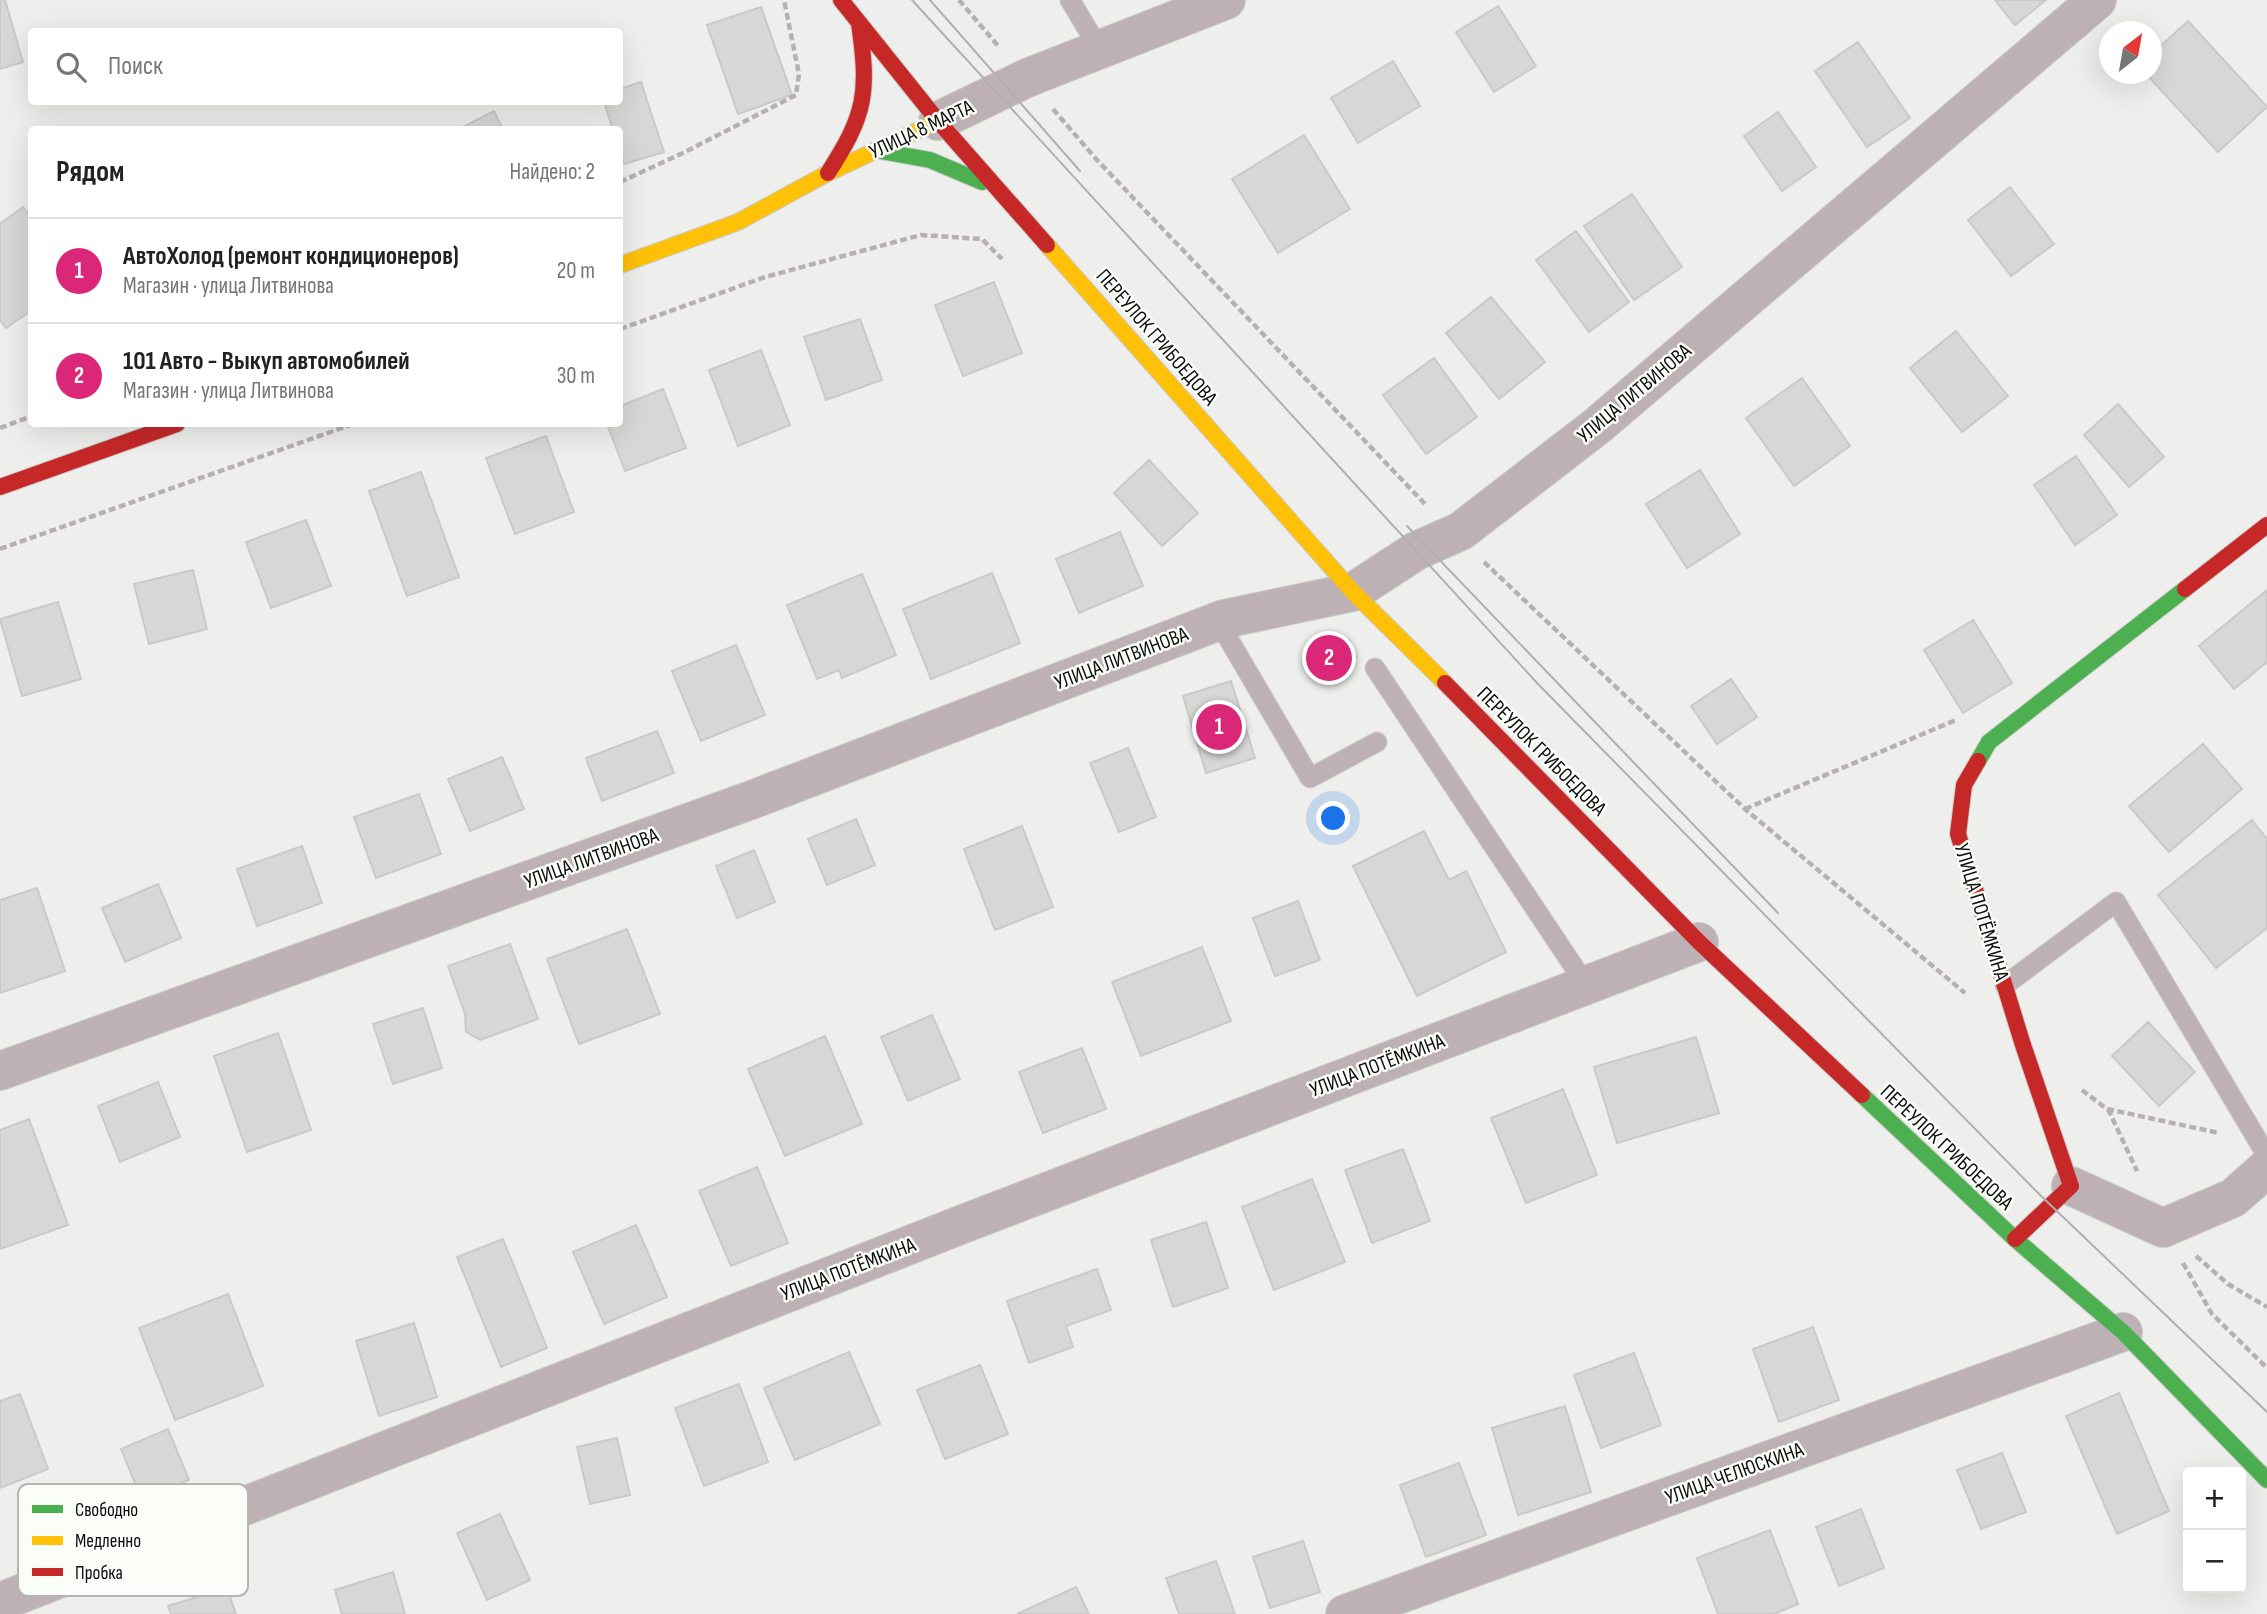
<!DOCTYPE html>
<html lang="ru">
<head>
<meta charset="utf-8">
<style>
	body { margin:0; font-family:"Sofia Sans Condensed",sans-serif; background:#f2f2f2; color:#222 }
	.controls { position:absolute; right:21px; bottom:21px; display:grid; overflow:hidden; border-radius:7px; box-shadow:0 7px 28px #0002 }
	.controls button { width:63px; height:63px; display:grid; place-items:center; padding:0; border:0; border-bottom:2px solid #e0e0e0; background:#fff; color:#222; font:35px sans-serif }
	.compass { position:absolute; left:2099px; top:21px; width:63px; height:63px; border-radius:50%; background:#fff; box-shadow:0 7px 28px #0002; rotate:31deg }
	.you { position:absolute; left:1334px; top:819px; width:24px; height:24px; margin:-18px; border:5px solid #fff; border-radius:50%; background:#1a73e8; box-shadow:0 0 0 10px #1a73e833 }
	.badge { display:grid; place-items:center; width:46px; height:46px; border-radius:50%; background:#db2777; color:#fff; font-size:23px; font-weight:700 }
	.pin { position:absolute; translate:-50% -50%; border:4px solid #fff; box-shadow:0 2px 7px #0006 }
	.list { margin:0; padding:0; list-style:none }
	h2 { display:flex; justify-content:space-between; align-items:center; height:91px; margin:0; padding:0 28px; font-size:30px }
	h2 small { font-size:23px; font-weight:400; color:#767676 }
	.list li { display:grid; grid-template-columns:46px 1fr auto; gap:21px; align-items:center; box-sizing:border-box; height:105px; padding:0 28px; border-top:2px solid #e0e0e0 }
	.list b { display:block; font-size:26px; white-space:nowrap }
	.list p { margin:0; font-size:23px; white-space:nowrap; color:#767676 }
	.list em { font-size:23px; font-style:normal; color:#767676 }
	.icon { flex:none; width:38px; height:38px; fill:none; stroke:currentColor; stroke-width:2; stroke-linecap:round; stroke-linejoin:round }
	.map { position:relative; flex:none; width:2267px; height:1614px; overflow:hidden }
	.search { position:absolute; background:#fff; box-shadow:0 7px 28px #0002; left:28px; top:28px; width:595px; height:77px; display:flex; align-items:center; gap:18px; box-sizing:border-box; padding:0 24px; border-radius:7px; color:#767676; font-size:26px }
	.panel { position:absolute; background:#fff; box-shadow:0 7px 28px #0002; left:28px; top:126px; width:595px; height:301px; border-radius:7px }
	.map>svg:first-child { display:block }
	.building { fill:#d7d8d6; stroke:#c9cac8; stroke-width:2 }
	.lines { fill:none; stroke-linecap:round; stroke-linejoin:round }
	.lane-casing { stroke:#cacac9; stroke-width:21 }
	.street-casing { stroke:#cacac9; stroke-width:40 }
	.fast-casing { stroke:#cacac9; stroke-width:18 }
	.slow-casing { stroke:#cacac9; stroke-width:18 }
	.jam-casing { stroke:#cacac9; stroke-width:18 }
	.path { stroke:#b7b0b3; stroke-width:4.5; stroke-dasharray:7 3.5; stroke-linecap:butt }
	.lane { stroke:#bdb1b6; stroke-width:19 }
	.street { stroke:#bdb1b6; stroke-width:38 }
	.fast { stroke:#4caf50; stroke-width:16 }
	.slow { stroke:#ffc107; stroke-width:16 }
	.jam { stroke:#c62828; stroke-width:16 }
	.tram { stroke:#b2aeaf; stroke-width:2 }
	.labels { text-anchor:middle; stroke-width:5; stroke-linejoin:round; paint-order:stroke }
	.street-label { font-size:21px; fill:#0b0c0a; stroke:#fbfdf8 }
	.key { fill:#fbfdf8; stroke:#b3b5b1; stroke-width:2 }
	.key-label { font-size:19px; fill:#0b0c0a }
</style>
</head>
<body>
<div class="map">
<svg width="2267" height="1614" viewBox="0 0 2267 1614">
	<rect width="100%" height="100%" fill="#eeefec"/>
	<path class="building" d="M 0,0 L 5,0 L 23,62 L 0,69 Z
		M 1995,0 L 2046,0 L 2015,25 Z
		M 1498,6 L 1536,66 L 1494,92 L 1456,32 Z
		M 761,7 L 792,95 L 738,114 L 707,25 Z
		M 2188,21 L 2267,107 L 2218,152 L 2146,74 L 2152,74 L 2152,54 Z
		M 1858,42 L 1910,118 L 1867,147 L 1815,71 Z
		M 1393,61 L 1420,106 L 1358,143 L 1331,98 Z
		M 641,82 L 664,152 L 624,164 L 620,150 L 620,130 L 613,130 L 604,102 L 620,102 L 620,89 Z
		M 494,111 L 503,130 L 457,130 Z
		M 1778,112 L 1816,167 L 1782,191 L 1744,136 Z
		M 1304,135 L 1350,209 L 1278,253 L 1232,179 Z
		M 2010,187 L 2054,244 L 2011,276 L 1968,220 Z
		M 1632,194 L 1682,267 L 1634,300 L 1584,226 Z
		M 23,207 L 32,218 L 32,310 L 6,328 L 0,320 L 0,224 Z
		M 1576,231 L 1629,302 L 1589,332 L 1536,260 Z
		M 994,282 L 1022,353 L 963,376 L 935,305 Z
		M 1491,297 L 1545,362 L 1499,399 L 1446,333 Z
		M 860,319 L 882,380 L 826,400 L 804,337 Z
		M 1956,331 L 2008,396 L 1962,432 L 1910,368 Z
		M 761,350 L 790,425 L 738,446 L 709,370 Z
		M 1434,358 L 1477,417 L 1426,454 L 1383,395 Z
		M 1802,378 L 1850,446 L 1794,486 L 1746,418 Z
		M 663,389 L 686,448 L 625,471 L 607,424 L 620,424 L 620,406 Z
		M 2118,404 L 2164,457 L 2129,487 L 2084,435 Z
		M 546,436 L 574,512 L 515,534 L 486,458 Z
		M 2076,456 L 2117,515 L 2075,545 L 2034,485 Z
		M 1149,460 L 1198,513 L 1162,546 L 1114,493 Z
		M 1700,470 L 1740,534 L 1687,568 L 1646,504 Z
		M 421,472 L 459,577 L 407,596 L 369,491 Z
		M 306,520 L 331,586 L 271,608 L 246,542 Z
		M 1120,532 L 1143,586 L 1079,613 L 1056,559 Z
		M 193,570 L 207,629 L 149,644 L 134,584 Z
		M 992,573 L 1020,643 L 931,679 L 903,609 Z
		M 862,574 L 896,655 L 842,678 L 839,670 L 817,679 L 787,605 Z
		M 2267,590 L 2267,662 L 2234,689 L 2199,646 Z
		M 58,602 L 81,679 L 22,696 L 0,619 Z
		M 1973,620 L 2012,683 L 1963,713 L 1924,650 Z
		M 1349,640 L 1356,657 L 1310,676 L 1303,659 Z
		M 736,645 L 765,715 L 701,741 L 672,671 Z
		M 1731,679 L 1757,717 L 1717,744 L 1691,706 Z
		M 1231,681 L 1255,758 L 1206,773 L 1183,696 Z
		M 657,731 L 674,773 L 602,801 L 586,758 Z
		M 2203,744 L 2242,789 L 2169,852 L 2129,806 Z
		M 1128,748 L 1156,817 L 1119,832 L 1090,763 Z
		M 502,757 L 524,809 L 470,831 L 448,779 Z
		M 419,794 L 441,854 L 376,878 L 354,817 Z
		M 856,819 L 875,865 L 827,885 L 808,839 Z
		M 2252,820 L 2267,839 L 2267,928 L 2216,968 L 2158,895 Z
		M 1022,826 L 1053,907 L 995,930 L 964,849 Z
		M 1424,831 L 1449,880 L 1466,871 L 1506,952 L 1417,996 L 1353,866 Z
		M 302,846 L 322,903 L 257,926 L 237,869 Z
		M 754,850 L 775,902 L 737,918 L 716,866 Z
		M 158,884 L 181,938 L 125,962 L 102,908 Z
		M 37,888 L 65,971 L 0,993 L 0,900 Z
		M 1298,901 L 1320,960 L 1275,976 L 1253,918 Z
		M 627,929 L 660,1014 L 579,1044 L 547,959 Z
		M 510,944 L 538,1019 L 480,1040 L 466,1032 L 465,1014 L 448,966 Z
		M 1202,947 L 1231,1021 L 1141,1056 L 1112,982 Z
		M 423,1008 L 442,1068 L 393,1084 L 373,1024 Z
		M 932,1015 L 960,1079 L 908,1101 L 881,1037 Z
		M 2148,1022 L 2195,1072 L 2159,1106 L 2112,1056 Z
		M 278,1033 L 311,1130 L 247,1152 L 214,1056 Z
		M 825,1036 L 862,1124 L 785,1156 L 748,1069 Z
		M 1696,1037 L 1719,1113 L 1617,1143 L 1594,1067 Z
		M 1082,1048 L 1106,1109 L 1043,1133 L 1019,1072 Z
		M 158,1082 L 180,1137 L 120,1162 L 98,1106 Z
		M 1563,1089 L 1597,1175 L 1526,1203 L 1491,1118 Z
		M 29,1119 L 68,1225 L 0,1249 L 0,1130 Z
		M 1403,1149 L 1430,1221 L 1372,1243 L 1345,1170 Z
		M 757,1167 L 788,1243 L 731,1266 L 699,1191 Z
		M 1312,1179 L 1345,1262 L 1274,1290 L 1242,1207 Z
		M 1206,1222 L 1228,1288 L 1173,1307 L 1151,1240 Z
		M 636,1225 L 667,1297 L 604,1324 L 573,1252 Z
		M 503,1239 L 547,1348 L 501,1367 L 457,1257 Z
		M 1097,1269 L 1111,1310 L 1066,1326 L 1073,1347 L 1029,1363 L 1007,1301 Z
		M 228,1294 L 263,1386 L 175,1420 L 139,1328 Z
		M 414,1323 L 437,1397 L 379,1416 L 356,1341 Z
		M 1813,1327 L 1839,1400 L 1779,1422 L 1753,1349 Z
		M 849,1352 L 880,1424 L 795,1460 L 764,1388 Z
		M 1634,1353 L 1661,1425 L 1601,1448 L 1574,1375 Z
		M 980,1365 L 1008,1434 L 945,1459 L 917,1390 Z
		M 739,1384 L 768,1462 L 704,1486 L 675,1408 Z
		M 2119,1393 L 2169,1511 L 2117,1534 L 2066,1416 Z
		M 20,1394 L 48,1469 L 0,1488 L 0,1401 Z
		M 1565,1406 L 1591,1492 L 1518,1515 L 1492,1428 Z
		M 168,1429 L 189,1480 L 142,1500 L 121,1449 Z
		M 617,1438 L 630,1495 L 590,1504 L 577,1447 Z
		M 2002,1453 L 2026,1512 L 1981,1529 L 1957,1470 Z
		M 1459,1463 L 1486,1535 L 1426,1557 L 1400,1485 Z
		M 1861,1509 L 1884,1568 L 1839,1586 L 1816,1527 Z
		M 500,1514 L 530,1580 L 487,1600 L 457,1533 Z
		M 1770,1530 L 1798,1604 L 1774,1614 L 1718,1614 L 1697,1558 Z
		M 1303,1541 L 1320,1592 L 1270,1608 L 1253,1557 Z
		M 1216,1561 L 1235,1614 L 1179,1614 L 1166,1578 Z
		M 393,1572 L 405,1614 L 342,1614 L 335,1590 Z
		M 1076,1587 L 1089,1614 L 1017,1614 Z
		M 227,1588 L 236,1614 L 171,1614 L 168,1606 Z"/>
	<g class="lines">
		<defs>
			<path id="lane" d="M 1070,0 L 1100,50
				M 1218,621 L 1310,778 L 1377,742
				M 1375,668 L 1586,985
				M 2005,985 L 2116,902 L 2267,1156"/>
			<path id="street" d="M 938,121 L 1027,78 L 1226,0
				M 0,1071 L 754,799 L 1224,619 L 1353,592 L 1416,551 L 1461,531 L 1597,426 L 2097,0
				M 2071,1186 L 2163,1228 L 2233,1198 L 2267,1168
				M 0,1602 L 963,1224 L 1699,942
				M 1345,1614 L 2123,1332"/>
			<path id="fast" d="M 875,150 L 930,160 L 982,182
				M 1978,761 L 1989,742 L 2185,589
				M 1862,1095 L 2015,1239 L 2123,1332 L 2267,1480"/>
			<path id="slow" d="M 1047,245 L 1353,592 L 1445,683
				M 620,265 L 738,222 L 828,173 L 938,121"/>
			<path id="jam" d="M 841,0 L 938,121 L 1047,245
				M 828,173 C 866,114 869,93 859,23
				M 0,487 L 177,424
				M 2185,589 L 2267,525
				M 1445,683 L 1699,942 L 1862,1095
				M 1978,761 L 1964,785 L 1958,834 L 2023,1045 L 2071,1186 L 2015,1239"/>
		</defs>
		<use href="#lane" class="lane-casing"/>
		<use href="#street" class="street-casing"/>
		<use href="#fast" class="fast-casing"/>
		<use href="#slow" class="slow-casing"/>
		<use href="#jam" class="jam-casing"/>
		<path class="path" d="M 959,0 L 999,47
			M 1053,109 L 1097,160 L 1426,505
			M 620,182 L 683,153 L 796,95 L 799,74 L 784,0
			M 620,329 L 765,277 L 921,235 L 982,239 L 1002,259
			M 0,428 L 32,416
			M 0,549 L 353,424
			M 1484,562 L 1745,809 L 1965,993
			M 1745,809 L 1956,720
			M 2082,1090 L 2107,1109 L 2219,1133
			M 2108,1109 L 2137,1171
			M 2196,1256 L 2228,1284 L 2267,1307
			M 2183,1263 L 2212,1314 L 2267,1368"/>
		<use href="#lane" class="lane"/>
		<use href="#street" class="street"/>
		<use href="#fast" class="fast"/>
		<use href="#slow" class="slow"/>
		<use href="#jam" class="jam"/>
		<path class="tram" d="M 912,0 L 1538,684 L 2039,1194 L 2267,1412
			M 930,0 L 1080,171
			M 1407,526 L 1778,913"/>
	</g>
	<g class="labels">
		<g class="street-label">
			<text transform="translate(921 129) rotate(-25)" y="7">УЛИЦА 8 МАРТА</text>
			<text transform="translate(1157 337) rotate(49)" y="7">ПЕРЕУЛОК ГРИБОЕДОВА</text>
			<text transform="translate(1634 393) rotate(-40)" y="7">УЛИЦА ЛИТВИНОВА</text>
			<text transform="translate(1121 658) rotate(-21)" y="7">УЛИЦА ЛИТВИНОВА</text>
			<text transform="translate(1542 751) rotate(45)" y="7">ПЕРЕУЛОК ГРИБОЕДОВА</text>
			<text transform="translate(591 858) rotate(-20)" y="7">УЛИЦА ЛИТВИНОВА</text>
			<text transform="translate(1982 912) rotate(73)" y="7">УЛИЦА ПОТЁМКИНА</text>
			<text transform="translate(1377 1065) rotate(-21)" y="7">УЛИЦА ПОТЁМКИНА</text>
			<text transform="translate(1947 1147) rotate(43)" y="7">ПЕРЕУЛОК ГРИБОЕДОВА</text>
			<text transform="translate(848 1269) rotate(-21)" y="7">УЛИЦА ПОТЁМКИНА</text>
			<text transform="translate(1734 1473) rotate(-20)" y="7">УЛИЦА ЧЕЛЮСКИНА</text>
		</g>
	</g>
	<rect x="18" y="1484" width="230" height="112" rx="10" class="key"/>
	<rect x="32" y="1505" width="31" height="8" fill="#4caf50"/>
	<rect x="32" y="1536" width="31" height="9" fill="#ffc107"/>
	<rect x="32" y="1568" width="31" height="8" fill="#c62828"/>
	<g class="key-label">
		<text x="75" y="1516">Свободно</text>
		<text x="75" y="1547">Медленно</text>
		<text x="75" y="1579">Пробка</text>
	</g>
</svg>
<div class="controls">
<button>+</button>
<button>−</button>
</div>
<svg class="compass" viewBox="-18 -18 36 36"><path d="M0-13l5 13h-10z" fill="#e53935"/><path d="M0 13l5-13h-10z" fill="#767676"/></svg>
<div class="you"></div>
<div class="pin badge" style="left:1219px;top:727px">1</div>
<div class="pin badge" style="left:1329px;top:658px">2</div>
<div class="search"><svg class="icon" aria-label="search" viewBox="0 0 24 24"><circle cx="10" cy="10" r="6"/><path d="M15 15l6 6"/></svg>Поиск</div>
<section class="panel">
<h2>Рядом<small>Найдено: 2</small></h2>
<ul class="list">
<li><span class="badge">1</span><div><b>АвтоХолод (ремонт кондиционеров)</b><p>Магазин · улица Литвинова</p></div><em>20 m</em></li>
<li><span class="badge">2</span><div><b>101 Авто - Выкуп автомобилей</b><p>Магазин · улица Литвинова</p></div><em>30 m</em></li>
</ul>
</section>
</div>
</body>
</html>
